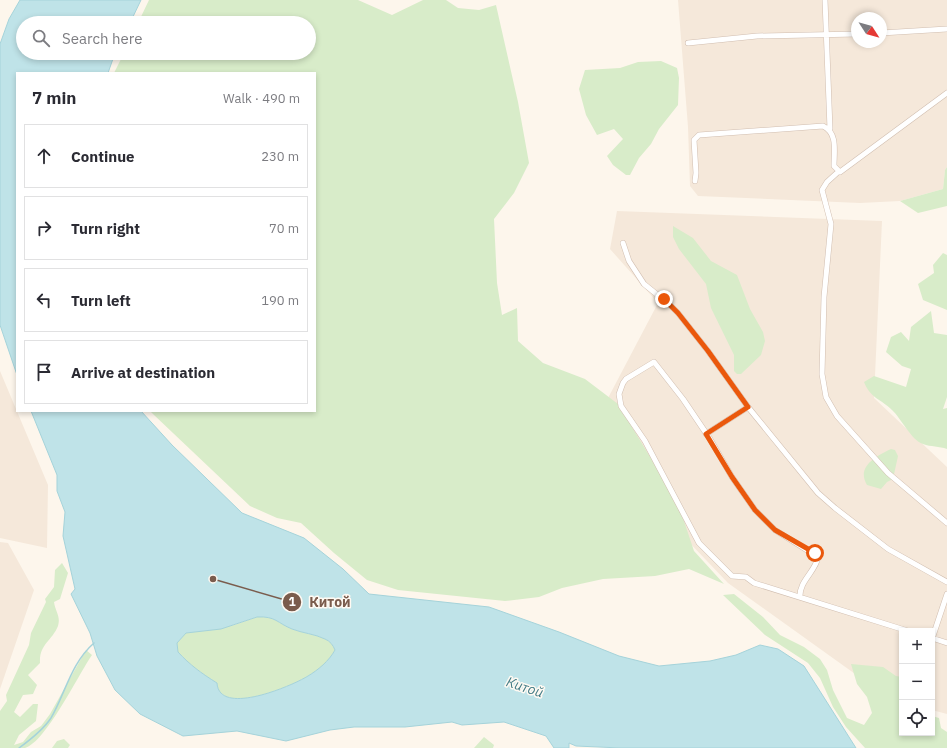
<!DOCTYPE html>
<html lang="en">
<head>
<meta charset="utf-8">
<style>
	body { margin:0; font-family:"IBM Plex Sans",sans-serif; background:#f2f2f3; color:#2b2b33 }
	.controls { position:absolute; right:12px; bottom:12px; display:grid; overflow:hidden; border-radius:0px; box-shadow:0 2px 6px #0003 }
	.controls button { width:36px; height:36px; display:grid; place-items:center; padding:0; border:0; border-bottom:1px solid #e1e1e2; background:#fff; color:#2b2b33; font:20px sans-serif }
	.compass { position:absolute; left:851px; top:12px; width:36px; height:36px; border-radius:50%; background:#fff; box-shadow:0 2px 6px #0003; rotate:126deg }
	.stop { position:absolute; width:12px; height:12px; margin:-9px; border:3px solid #ea580c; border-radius:50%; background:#fff }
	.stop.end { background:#ea580c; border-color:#fff; box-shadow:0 1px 4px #0008 }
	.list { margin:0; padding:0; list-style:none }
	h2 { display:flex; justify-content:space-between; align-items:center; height:52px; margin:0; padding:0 16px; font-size:17px }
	h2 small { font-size:13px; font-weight:400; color:#7c7c81 }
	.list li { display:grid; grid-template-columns:26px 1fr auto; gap:12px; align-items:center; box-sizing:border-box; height:64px; margin:0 8px 8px; padding:0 8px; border:1px solid #e1e1e2; border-radius:0px }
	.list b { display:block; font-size:15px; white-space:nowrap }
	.list em { font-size:13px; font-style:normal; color:#7c7c81 }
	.icon { flex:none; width:22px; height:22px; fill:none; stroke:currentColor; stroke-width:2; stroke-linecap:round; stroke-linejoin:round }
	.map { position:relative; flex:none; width:947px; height:748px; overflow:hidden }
	.search { position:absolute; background:#fff; box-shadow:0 2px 6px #0003; left:16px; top:16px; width:300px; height:44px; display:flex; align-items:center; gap:10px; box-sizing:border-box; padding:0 14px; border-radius:22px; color:#7c7c81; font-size:15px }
	.panel { position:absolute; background:#fff; box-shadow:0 2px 6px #0003; left:16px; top:72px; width:300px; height:340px; border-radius:0px }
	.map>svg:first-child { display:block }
	.residential { fill:#f5e8da; fill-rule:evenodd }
	.green { fill:#d8ecc9 }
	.water { fill:#bfe3e8; stroke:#a5d3da; fill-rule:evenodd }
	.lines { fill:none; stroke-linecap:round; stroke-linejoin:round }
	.stream { stroke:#a5d3da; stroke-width:1.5 }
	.minor-casing { stroke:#d1beb0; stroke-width:6 }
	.minor { stroke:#fff; stroke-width:5 }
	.route { stroke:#ea580c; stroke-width:5 }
	.labels { text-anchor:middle; stroke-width:3; stroke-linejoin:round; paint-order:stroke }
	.water-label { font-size:14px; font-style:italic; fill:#437c86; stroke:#fffaf3 }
	.leader { fill:none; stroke:#7a5c4d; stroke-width:1.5 }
	.callout-dot { fill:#7a5c4d; stroke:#fffaf3; stroke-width:1.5 }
	.mark-label { font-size:12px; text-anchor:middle; font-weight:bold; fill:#fff }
	.callout-label { font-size:14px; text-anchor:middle; font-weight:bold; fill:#7a5c4d; stroke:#fffaf3; stroke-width:3; stroke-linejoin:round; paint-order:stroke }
</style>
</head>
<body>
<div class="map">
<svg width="947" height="748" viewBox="0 0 947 748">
	<rect width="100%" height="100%" fill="#fdf6ec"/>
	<path class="residential" d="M 678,0 L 947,0 L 947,167 L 945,170 L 943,189 L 900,201 L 860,203 L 698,196 L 690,186 L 688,127 ZM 857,18 L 881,18 L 881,42 L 857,42 Z
		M 617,211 L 882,221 L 874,398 L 947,467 L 947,714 L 932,710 L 932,631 L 902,631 L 902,702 L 890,699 L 728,583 L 685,538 L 607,400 L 658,303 L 610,249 Z
		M 0,371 L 48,485 L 47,548 L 0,538 Z
		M 0,542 L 8,543 L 34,590 L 0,689 Z"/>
	<path class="green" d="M 149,0 L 358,0 L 392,15 L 423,0 L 446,0 L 458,8 L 479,10 L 496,5 L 518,102 L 529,163 L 514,193 L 494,219 L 497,283 L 502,315 L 517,308 L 518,341 L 543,363 L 585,379 L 618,404 L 678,503 L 694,551 L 724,584 L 689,569 L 655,576 L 603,579 L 562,588 L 539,597 L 505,601 L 398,590 L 367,580 L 334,553 L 301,523 L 277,518 L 250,506 L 154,415 L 150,411 L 315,411 L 315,73 L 114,73 L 124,53 L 309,53 L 309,23 L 138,23 Z
		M 661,61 L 677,68 L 679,78 L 678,105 L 659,129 L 651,144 L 639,158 L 630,175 L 626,175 L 613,165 L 607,156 L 623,139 L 614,129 L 597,135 L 586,115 L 579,89 L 585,70 L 620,68 L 638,62 Z
		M 947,167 L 947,206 L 918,213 L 900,201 L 943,189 L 945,170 Z
		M 673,226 L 693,238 L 711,261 L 737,275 L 750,309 L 763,332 L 765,341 L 761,355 L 741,374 L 737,374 L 734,371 L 734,355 L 711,308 L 706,284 L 679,249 L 673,237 Z
		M 943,253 L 947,255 L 947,310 L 923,300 L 918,284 L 934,273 L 933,265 Z
		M 931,311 L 934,333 L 947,335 L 947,397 L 943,409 L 947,408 L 947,449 C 939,446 931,447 923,444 C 911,440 901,418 892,410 C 881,399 870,398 864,382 L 874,376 L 906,387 L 911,369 L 902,366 L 886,352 L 891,337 L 901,332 L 909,341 L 911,327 Z
		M 891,449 L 895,450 L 898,456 L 893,479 L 887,482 L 881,489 L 867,485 C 856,467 876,456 891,449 Z
		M 62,563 L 68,573 L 60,599 L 54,602 C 55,611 61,616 58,626 C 52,641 39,644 40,663 L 28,675 L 37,685 L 33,694 L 23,695 L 14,712 L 20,717 L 33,704 L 38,704 L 36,721 L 19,735 L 14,745 L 23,742 L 31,732 L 41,726 L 50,714 L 86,650 L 92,655 C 78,675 46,742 25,748 C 18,748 7,748 0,748 L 0,711 L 7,701 L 6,695 L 29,645 L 31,633 L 46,602 L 45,599 L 54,587 L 55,570 Z
		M 734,594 L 763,617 L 780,635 L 804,647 L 820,659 L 827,670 L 833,690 L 847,718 L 864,725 L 872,713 L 867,697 L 857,684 L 851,664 L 883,667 L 896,676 L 902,677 L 902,733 L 932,733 L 932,716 L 939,718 L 941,728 L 947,732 L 947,748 L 865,748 L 846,727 L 833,707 L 820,678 L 808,663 L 765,635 L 723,595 Z
		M 257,617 C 276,616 277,623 292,629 C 302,633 315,634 325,639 C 330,641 333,645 335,650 C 329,661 319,670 308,676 C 292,686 219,717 217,683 C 201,673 190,665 178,652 L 177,643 L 186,633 L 234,625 Z
		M 484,737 L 494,745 L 493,748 L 474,748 Z
		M 64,739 L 70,745 L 68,748 L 52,748 L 57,741 Z"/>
	<path class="water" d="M 20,0 L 141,0 L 130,23 L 23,23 L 23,53 L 115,53 L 108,73 L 17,73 L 17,375 L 0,325 L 0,44 L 9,19 Z
		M 31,411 L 141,411 L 172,445 L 242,513 L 304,538 L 343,569 L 369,594 L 489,607 L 559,632 L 619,656 L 659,666 L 710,661 L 736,655 L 760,645 L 778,649 L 804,666 L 856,748 L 621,748 L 576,746 L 569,743 L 569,748 L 554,748 L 546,736 L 504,722 L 462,725 L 452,722 L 405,727 L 354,727 L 330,730 L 286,741 L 237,731 L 183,736 L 140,714 L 115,690 L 97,656 L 90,633 L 71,594 L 75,589 L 63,536 L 65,512 L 57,491 L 57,475 ZM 257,617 C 276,616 277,623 292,629 C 302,633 315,634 325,639 C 330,641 333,645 335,650 C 329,661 318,670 308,676 C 292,686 219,717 217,683 C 201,673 190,665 178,652 L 177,643 L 186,633 L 221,629 Z"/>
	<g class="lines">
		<path class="stream" d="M 19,748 C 30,740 43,730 51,718 C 65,694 71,663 94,643"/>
		<defs>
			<path id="minor" d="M 825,0 L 830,129
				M 881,33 L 947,29
				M 688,43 L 757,36 L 857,34
				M 838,172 L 827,182 L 822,190 L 831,224 L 824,297 L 822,374 L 826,397 L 837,416 L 888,473 L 947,523
				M 695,181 L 696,173 L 694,140 L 699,135 L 823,126 C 838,133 834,151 834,166 L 840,172 L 947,93
				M 623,243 L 629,261 L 644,284 L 670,305 L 678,313 L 708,351 L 748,407 L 818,493 L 835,508 L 888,549 L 947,582
				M 706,434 L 748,407
				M 800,597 C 799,581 816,571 818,557 L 775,530 L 755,510 L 732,477 L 710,439 L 683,399 L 654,362 L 626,379 L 623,383 L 619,394 L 621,406 L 645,441 L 699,543 L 732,576 L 746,577 L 754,583 L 908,631
				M 932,638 L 947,643
				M 932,639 L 947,594"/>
		</defs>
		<use href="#minor" class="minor-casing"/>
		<use href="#minor" class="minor"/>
	</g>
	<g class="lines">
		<path class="route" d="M 664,299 L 678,313 L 708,351 L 748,407 L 706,434 L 732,477 L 755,510 L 775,530 L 815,553"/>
	</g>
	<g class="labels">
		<g class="water-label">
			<text transform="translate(525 687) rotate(18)" y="5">Китой</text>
		</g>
	</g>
	<path class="leader" d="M213 579L292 602"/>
	<g class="callout-dot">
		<circle cx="213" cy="579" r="4"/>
		<circle cx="292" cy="602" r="10"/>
	</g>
	<g class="mark-label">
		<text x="292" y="606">1</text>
	</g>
	<g class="callout-label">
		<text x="330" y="607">Китой</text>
	</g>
</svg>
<div class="controls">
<button>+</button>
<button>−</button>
<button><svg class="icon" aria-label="locate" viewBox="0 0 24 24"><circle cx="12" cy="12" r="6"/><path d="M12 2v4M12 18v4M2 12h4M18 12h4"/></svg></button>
</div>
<svg class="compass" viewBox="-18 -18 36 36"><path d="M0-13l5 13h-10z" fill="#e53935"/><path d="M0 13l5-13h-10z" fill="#7c7c81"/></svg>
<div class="stop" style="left:815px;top:553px"></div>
<div class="stop end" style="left:664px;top:299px"></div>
<div class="search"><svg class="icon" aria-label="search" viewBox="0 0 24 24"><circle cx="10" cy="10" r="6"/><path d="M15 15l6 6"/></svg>Search here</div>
<section class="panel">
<h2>7 min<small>Walk · 490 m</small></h2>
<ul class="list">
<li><svg class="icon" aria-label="ahead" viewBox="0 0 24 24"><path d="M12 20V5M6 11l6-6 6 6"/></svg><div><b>Continue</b></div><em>230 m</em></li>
<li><svg class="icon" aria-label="right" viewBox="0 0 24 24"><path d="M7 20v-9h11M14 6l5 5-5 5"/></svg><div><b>Turn right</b></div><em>70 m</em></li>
<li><svg class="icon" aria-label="left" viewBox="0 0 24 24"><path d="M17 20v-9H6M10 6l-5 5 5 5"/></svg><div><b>Turn left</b></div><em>190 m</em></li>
<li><svg class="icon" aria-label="arrive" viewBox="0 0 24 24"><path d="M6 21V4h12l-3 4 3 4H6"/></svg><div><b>Arrive at destination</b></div></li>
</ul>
</section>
</div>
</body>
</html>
